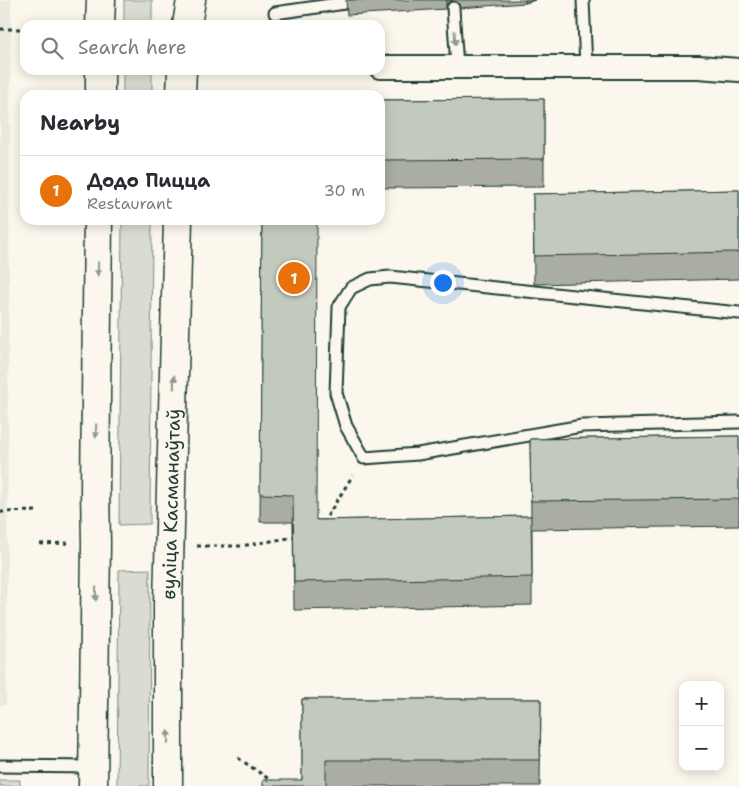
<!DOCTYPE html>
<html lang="en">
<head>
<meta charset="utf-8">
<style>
	body { margin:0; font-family:"Shantell Sans",sans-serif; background:#f7f7f7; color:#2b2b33 }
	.controls { position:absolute; right:15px; bottom:15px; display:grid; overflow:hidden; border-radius:10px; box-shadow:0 2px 12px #0003 }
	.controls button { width:45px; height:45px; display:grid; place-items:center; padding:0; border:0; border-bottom:1px solid #e1e1e2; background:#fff; color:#2b2b33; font:25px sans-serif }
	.you { position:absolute; left:442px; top:282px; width:18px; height:18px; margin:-12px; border:4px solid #fff; border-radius:50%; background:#1a73e8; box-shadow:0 0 0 8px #1a73e833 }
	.badge { display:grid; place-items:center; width:32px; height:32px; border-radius:50%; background:#1a73e8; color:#fff; font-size:16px; font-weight:700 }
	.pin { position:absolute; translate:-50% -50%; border:2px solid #fff; box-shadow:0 1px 5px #0006 }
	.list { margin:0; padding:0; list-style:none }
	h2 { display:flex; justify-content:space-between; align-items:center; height:65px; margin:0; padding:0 20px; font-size:21px }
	h2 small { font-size:16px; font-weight:400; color:#7c7c81 }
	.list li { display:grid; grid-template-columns:32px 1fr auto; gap:15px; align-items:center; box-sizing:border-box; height:70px; padding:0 20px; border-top:1px solid #e1e1e2 }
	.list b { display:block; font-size:19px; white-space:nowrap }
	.list p { margin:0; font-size:16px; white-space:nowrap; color:#7c7c81 }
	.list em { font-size:16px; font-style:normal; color:#7c7c81 }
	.icon { flex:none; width:28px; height:28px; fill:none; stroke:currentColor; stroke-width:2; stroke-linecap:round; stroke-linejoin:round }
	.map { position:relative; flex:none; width:739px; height:786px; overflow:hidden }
	.search { position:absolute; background:#fff; box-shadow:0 2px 12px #0003; left:20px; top:20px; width:365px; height:55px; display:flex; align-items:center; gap:12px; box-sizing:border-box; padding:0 18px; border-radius:15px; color:#7c7c81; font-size:19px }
	.panel { position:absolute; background:#fff; box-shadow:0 2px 12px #0003; left:20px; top:90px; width:365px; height:135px; border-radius:15px }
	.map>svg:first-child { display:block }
	.built { fill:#eae9de }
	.green { fill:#dbdcd1; stroke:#7d8c82 }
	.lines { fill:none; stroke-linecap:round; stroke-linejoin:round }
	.service-casing { stroke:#1f3d34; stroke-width:15 }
	.minor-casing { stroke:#1f3d34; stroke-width:26 }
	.primary-casing { stroke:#1f3d34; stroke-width:31 }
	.path { stroke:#1f3d34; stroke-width:3; stroke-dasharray:4 4; stroke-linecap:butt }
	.service { stroke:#fbf7ec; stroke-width:11 }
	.minor { stroke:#fbf7ec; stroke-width:22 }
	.primary { stroke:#fbf7ec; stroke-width:28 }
	.wall { fill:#a9ada3; stroke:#1f3d34 }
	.shaded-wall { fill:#898d85; stroke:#1f3d34 }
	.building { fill:#c4c9be; stroke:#1f3d34 }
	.oneway { fill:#8d9a90 }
	.labels { text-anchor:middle; stroke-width:4; stroke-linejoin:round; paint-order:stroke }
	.street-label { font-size:19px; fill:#1f3d34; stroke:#fbf7ec }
</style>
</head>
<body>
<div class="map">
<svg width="739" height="786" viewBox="0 0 739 786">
	<rect width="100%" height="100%" fill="#fbf7ec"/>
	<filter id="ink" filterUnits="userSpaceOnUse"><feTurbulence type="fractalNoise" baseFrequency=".02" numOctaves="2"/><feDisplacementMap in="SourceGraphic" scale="10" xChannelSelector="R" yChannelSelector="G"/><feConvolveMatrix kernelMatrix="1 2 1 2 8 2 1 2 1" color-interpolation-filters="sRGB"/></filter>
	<g filter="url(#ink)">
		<path class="built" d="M 0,0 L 11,0 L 6,705 L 0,705 Z"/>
		<path class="green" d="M 124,0 L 152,0 L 152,25 L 124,25 Z
			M 123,70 L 152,70 L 152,95 L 123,95 Z
			M 122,220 L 152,220 L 150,524 L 119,525 Z
			M 150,569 L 149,786 L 117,786 L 119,570 Z
			M 0,780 L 20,780 L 20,786 L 0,786 Z"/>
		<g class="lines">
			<defs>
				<path id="service" d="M 583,0 L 586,67
					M 453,8 L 457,67
					M 275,13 L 345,3
					M 739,313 L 390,277 L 370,279 L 351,288 L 339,307 L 336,393 L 346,426 L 364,458 L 418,454 L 582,426 L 739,422
					M 0,766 L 93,767"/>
				<path id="minor" d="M 380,67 L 698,67 L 739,70"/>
				<g id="primary">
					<path d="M 100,25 L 101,0"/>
					<path d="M 187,25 L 191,0"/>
					<path d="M 100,95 L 100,70"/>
					<path d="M 181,95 L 182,70"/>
					<path d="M 93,786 L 96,543 L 95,489 L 98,220"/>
					<path id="s1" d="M 168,786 L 168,603 L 178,220"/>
				</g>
			</defs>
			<use href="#service" class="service-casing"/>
			<use href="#minor" class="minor-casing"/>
			<use href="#primary" class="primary-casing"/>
			<path class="path" d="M 0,29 L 25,29
				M 0,512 L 38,511
				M 323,523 L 353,475
				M 40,544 L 68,543
				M 197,546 L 241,546 L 295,537
				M 238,758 L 272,781"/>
			<use href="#service" class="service"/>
			<use href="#minor" class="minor"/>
			<use href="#primary" class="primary"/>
		</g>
		<path class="wall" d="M 346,0 L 535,0 L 525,3 L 460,8 L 459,4 L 457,2 L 452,1 L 447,4 L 446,9 L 347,15 Z
			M 544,99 L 544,187 L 380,188 L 380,100 Z
			M 739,190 L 739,279 L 534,284 L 533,194 Z
			M 262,220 L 316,520 L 531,516 L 530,439 L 739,436 L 739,526 L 532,529 L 532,605 L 294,610 L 293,522 L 260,522 Z
			M 302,699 L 541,699 L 540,786 L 263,786 L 302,780 Z"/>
		<path class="shaded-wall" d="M 446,0 L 452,0 L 447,4 L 446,9 Z
			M 525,0 L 535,0 L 525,3 Z"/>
		<path class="building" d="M 544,99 L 544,159 L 380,160 L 380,100 Z
			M 739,190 L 739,252 L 534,256 L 533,194 Z
			M 262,220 L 317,220 L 316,520 L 531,516 L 532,577 L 294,582 L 293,495 L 260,494 Z
			M 739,436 L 739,499 L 531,501 L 530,439 Z
			M 302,699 L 541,699 L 540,760 L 326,760 L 326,786 L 263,786 L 263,780 L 302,780 Z"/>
		<defs><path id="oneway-solid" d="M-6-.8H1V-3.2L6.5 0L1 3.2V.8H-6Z" transform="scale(1.25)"/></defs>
		<g class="oneway">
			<use href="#oneway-solid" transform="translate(455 38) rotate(86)"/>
			<use href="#oneway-solid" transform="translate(98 269) rotate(91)"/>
			<use href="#oneway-solid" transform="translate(174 382) rotate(-89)"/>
			<use href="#oneway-solid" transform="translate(96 431) rotate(91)"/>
			<use href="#oneway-solid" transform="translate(96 594) rotate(91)"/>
			<use href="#oneway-solid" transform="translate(168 737) rotate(-90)"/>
		</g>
	</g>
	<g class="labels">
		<g class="street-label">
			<text dy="7" stroke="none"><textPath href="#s1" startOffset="282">вуліца Касманаўтаў</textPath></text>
		</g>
	</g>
</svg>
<div class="controls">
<button>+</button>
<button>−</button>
</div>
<div class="you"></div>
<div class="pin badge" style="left:294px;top:278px;background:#e8710a">1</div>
<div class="search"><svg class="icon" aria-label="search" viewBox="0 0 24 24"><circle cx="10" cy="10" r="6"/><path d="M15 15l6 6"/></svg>Search here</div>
<section class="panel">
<h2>Nearby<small></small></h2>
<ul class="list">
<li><span class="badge" style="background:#e8710a">1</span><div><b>Додо Пицца</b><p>Restaurant</p></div><em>30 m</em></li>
</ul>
</section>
</div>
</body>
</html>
